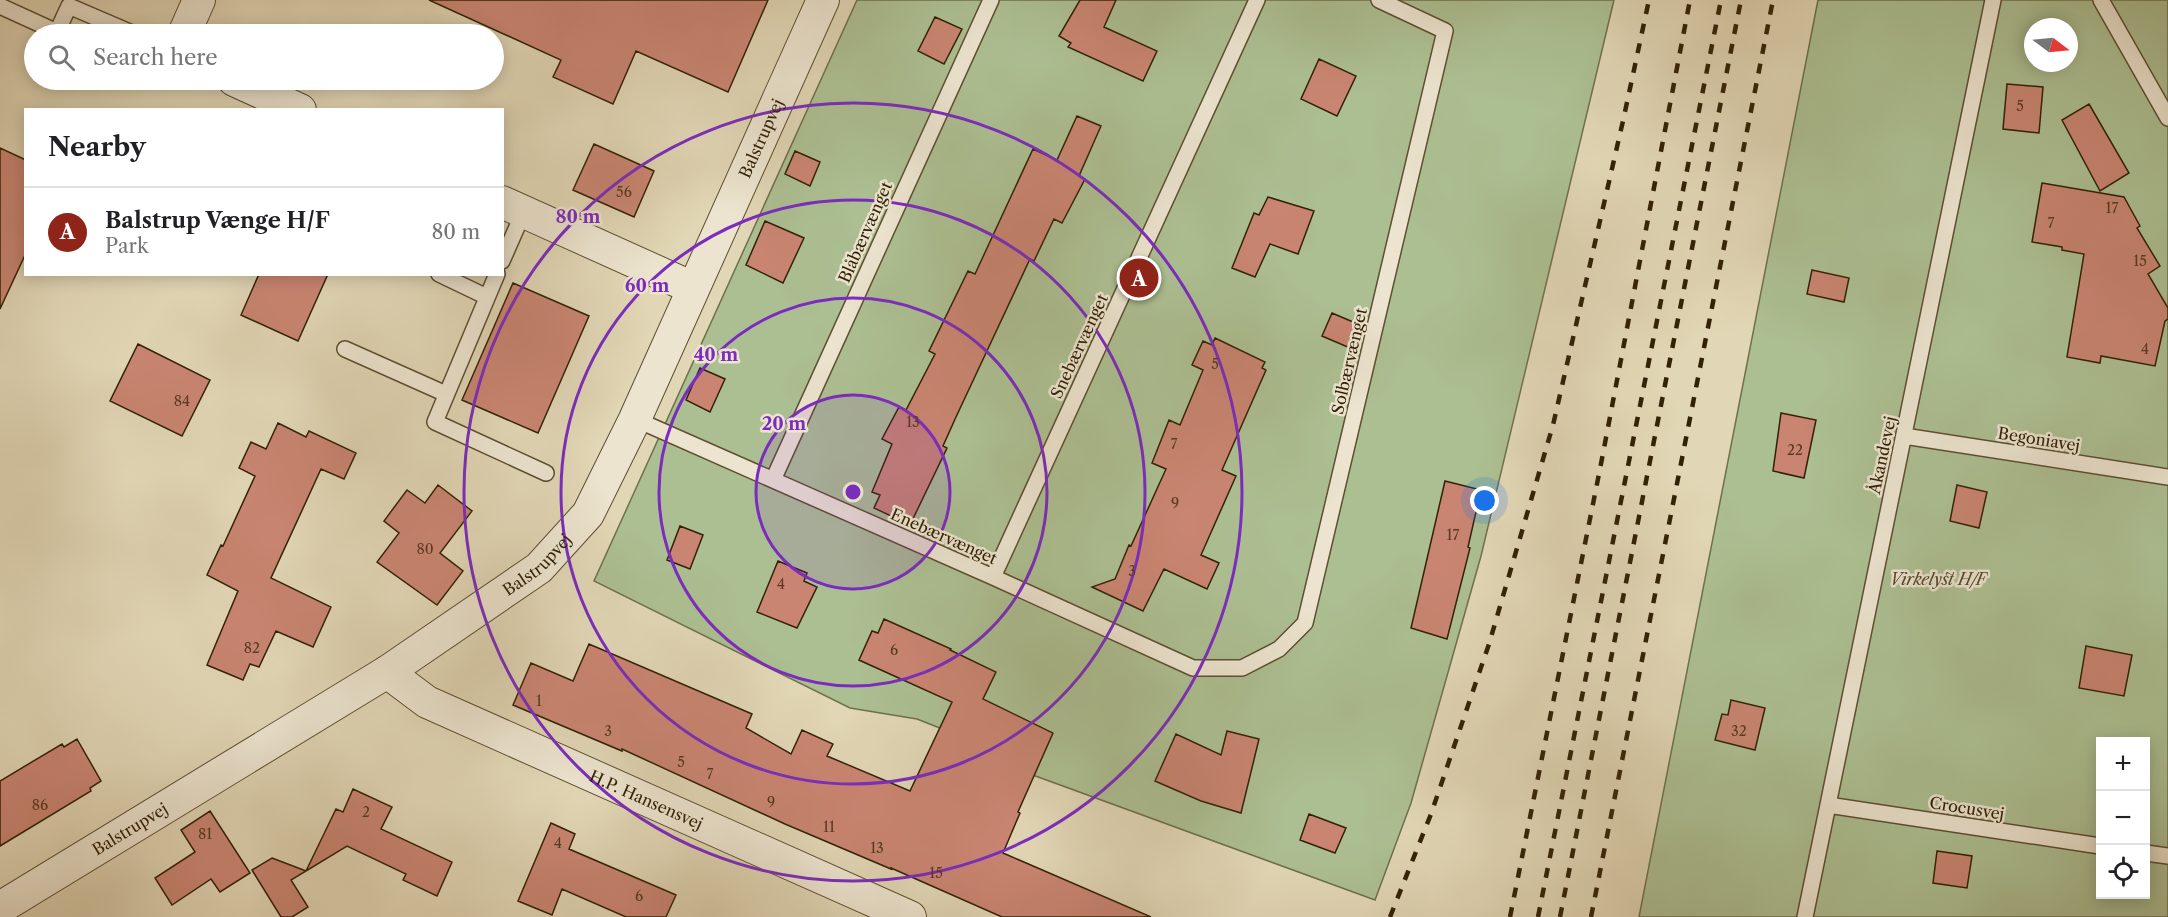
<!DOCTYPE html>
<html lang="en">
<head>
<meta charset="utf-8">
<style>
	body { margin:0; font-family:"Libre Caslon Text",serif; background:#f2f2f2; color:#202124 }
	.controls { position:absolute; right:18px; bottom:18px; display:grid; overflow:hidden; border-radius:0px; box-shadow:0 3px 15px #0003 }
	.controls button { width:54px; height:54px; display:grid; place-items:center; padding:0; border:0; border-bottom:2px solid #e0e0e0; background:#fff; color:#202124; font:30px sans-serif }
	.compass { position:absolute; left:2024px; top:18px; width:54px; height:54px; border-radius:50%; background:#fff; box-shadow:0 3px 15px #0003; rotate:106deg }
	.you { position:absolute; left:1485px; top:501px; width:21px; height:21px; margin:-15px; border:4px solid #fff; border-radius:50%; background:#1a73e8; box-shadow:0 0 0 9px #1a73e833 }
	.badge { display:grid; place-items:center; width:39px; height:39px; border-radius:50%; background:#8f2418; color:#fff; font-size:20px; font-weight:700 }
	.pin { position:absolute; translate:-50% -50%; border:3px solid #fff; box-shadow:0 2px 6px #0006 }
	.list { margin:0; padding:0; list-style:none }
	h2 { display:flex; justify-content:space-between; align-items:center; height:78px; margin:0; padding:0 24px; font-size:26px }
	h2 small { font-size:20px; font-weight:400; color:#757577 }
	.list li { display:grid; grid-template-columns:39px 1fr auto; gap:18px; align-items:center; box-sizing:border-box; height:90px; padding:0 24px; border-top:2px solid #e0e0e0 }
	.list b { display:block; font-size:22px; white-space:nowrap }
	.list p { margin:0; font-size:20px; white-space:nowrap; color:#757577 }
	.list em { font-size:20px; font-style:normal; color:#757577 }
	.icon { flex:none; width:33px; height:33px; fill:none; stroke:currentColor; stroke-width:2; stroke-linecap:round; stroke-linejoin:round }
	.map { position:relative; flex:none; width:2168px; height:917px; overflow:hidden }
	.search { position:absolute; background:#fff; box-shadow:0 3px 15px #0003; left:24px; top:24px; width:480px; height:66px; display:flex; align-items:center; gap:15px; box-sizing:border-box; padding:0 21px; border-radius:33px; color:#757577; font-size:22px }
	.panel { position:absolute; background:#fff; box-shadow:0 3px 15px #0003; left:24px; top:108px; width:480px; height:168px; border-radius:0px }
	.map>svg:first-child { display:block }
	.green { fill:#acbf92; stroke:#6f704c; stroke-width:1.5; fill-rule:evenodd }
	.building { fill:#c98572; stroke:#322107; stroke-width:1.5 }
	.lines { fill:none; stroke-linecap:round; stroke-linejoin:round }
	.lane-casing { stroke:#5e4e32; stroke-width:18 }
	.street-casing { stroke:#5e4e32; stroke-width:34 }
	.lane { stroke:#ece4cf; stroke-width:15 }
	.street { stroke:#ece4cf; stroke-width:32 }
	.rail { stroke:#322107; stroke-width:4.5; stroke-dasharray:10 10; stroke-linecap:butt }
	.ring { fill:none; stroke:#7b2cbf; stroke-width:3 }
	.labels { text-anchor:middle; stroke-width:5; stroke-linejoin:round; paint-order:stroke }
	.number-label { font-size:14px; fill:#583a22 }
	.street-label { font-size:16px; fill:#322107; stroke:#ece4cf }
	.park-label { font-size:16px; font-style:italic; fill:#50482a; stroke:#ece4cf }
	.centre { fill:#7b2cbf; stroke:#ece4cf; stroke-width:3 }
	.ring-label { font-size:18px; text-anchor:middle; font-weight:bold; fill:#7b2cbf; stroke:#ece4cf; stroke-width:5; stroke-linejoin:round; paint-order:stroke }
</style>
</head>
<body>
<div class="map">
<svg width="2168" height="917" viewBox="0 0 2168 917">
	<rect width="100%" height="100%" fill="#e1d6b5"/>
	<filter id="stains"><feTurbulence type="fractalNoise" baseFrequency=".00333" numOctaves="4"/><feColorMatrix values="0 0 0 0 .2 0 0 0 0 .09 0 0 0 0 .02 0 0 0 .5 -.17"/></filter>
	<radialGradient id="worn" r=".72"><stop offset=".6" stop-color="#630" stop-opacity="0"/><stop offset="1" stop-color="#630" stop-opacity=".3"/></radialGradient>
	<path class="green" d="M 857,0 L 1614,0 L 1481,556 L 1411,803 L 1375,900 L 1000,763 L 970,740 L 917,719 L 850,708 L 594,581 Z
		M 1818,0 L 2168,0 L 2168,917 L 1639,917 ZM 2033,27 L 2069,27 L 2069,63 L 2033,63 ZM 2100,742 L 2146,742 L 2146,894 L 2100,894 Z"/>
	<path class="building" d="M 429,0 L 768,0 L 728,92 L 636,51 L 613,104 L 553,77 L 561,60 Z
		M 1080,0 L 1116,0 L 1104,27 L 1157,51 L 1143,81 L 1068,47 L 1071,43 L 1059,36 Z
		M 935,17 L 962,29 L 944,64 L 918,51 Z
		M 1319,59 L 1356,76 L 1337,116 L 1301,99 Z
		M 2007,84 L 2043,87 L 2039,133 L 2003,129 Z
		M 2089,104 L 2129,173 L 2100,191 L 2062,120 Z
		M 1077,116 L 1101,126 L 1079,176 L 1085,179 L 1062,223 L 1054,219 L 1034,261 L 1030,259 L 956,417 L 943,446 L 947,448 L 910,525 L 874,508 L 880,495 L 872,492 L 892,444 L 882,439 L 899,407 L 906,410 L 935,354 L 929,351 L 968,271 L 975,274 L 1033,149 L 1057,160 Z
		M 594,144 L 654,171 L 634,217 L 573,190 Z
		M 0,148 L 26,160 L 26,253 L 0,309 Z
		M 795,151 L 820,162 L 810,186 L 785,174 Z
		M 2042,183 L 2124,197 L 2140,226 L 2137,228 L 2160,266 L 2148,274 L 2168,308 L 2168,319 L 2165,321 L 2155,366 L 2101,356 L 2100,363 L 2067,357 L 2084,254 L 2062,250 L 2062,247 L 2032,242 Z
		M 1268,197 L 1314,211 L 1298,254 L 1270,244 L 1255,277 L 1232,268 L 1254,213 L 1259,215 Z
		M 765,221 L 804,238 L 783,283 L 746,265 Z
		M 1812,270 L 1849,278 L 1844,302 L 1807,294 Z
		M 259,274 L 328,274 L 298,341 L 241,315 Z
		M 513,283 L 589,316 L 538,433 L 462,400 Z
		M 1332,313 L 1360,325 L 1350,348 L 1322,336 Z
		M 1215,338 L 1265,362 L 1262,368 L 1266,370 L 1222,470 L 1236,476 L 1201,555 L 1219,563 L 1207,589 L 1164,569 L 1143,611 L 1092,587 L 1115,579 L 1129,545 L 1131,546 L 1166,469 L 1152,463 L 1169,420 L 1180,425 L 1203,370 L 1192,365 L 1203,341 L 1212,345 Z
		M 138,344 L 210,380 L 182,436 L 110,401 Z
		M 700,368 L 725,379 L 710,412 L 686,400 Z
		M 1781,413 L 1816,420 L 1804,478 L 1773,471 Z
		M 278,423 L 306,437 L 309,431 L 356,453 L 344,479 L 321,469 L 271,578 L 331,607 L 313,647 L 276,631 L 259,667 L 250,664 L 243,680 L 207,665 L 238,591 L 207,575 L 221,545 L 223,546 L 255,476 L 239,468 L 251,442 L 266,449 Z
		M 1445,481 L 1481,490 L 1468,547 L 1470,548 L 1447,639 L 1411,628 Z
		M 438,485 L 472,511 L 440,553 L 463,571 L 437,605 L 377,562 L 399,533 L 384,521 L 407,490 L 425,503 Z
		M 1957,485 L 1987,492 L 1979,528 L 1950,521 Z
		M 680,526 L 703,535 L 690,569 L 667,560 Z
		M 778,561 L 807,573 L 804,581 L 817,587 L 797,628 L 757,612 Z
		M 884,619 L 951,649 L 950,650 L 996,672 L 983,699 L 1053,733 L 1018,812 L 1020,813 L 1003,853 L 1151,917 L 1002,917 L 891,868 L 891,869 L 785,824 L 622,749 L 622,751 L 513,705 L 531,663 L 573,681 L 589,644 L 752,714 L 746,728 L 791,754 L 802,730 L 833,744 L 827,756 L 910,791 L 952,702 L 859,660 L 872,631 L 878,633 Z
		M 2086,646 L 2132,655 L 2124,696 L 2079,688 Z
		M 1731,700 L 1765,708 L 1755,750 L 1715,740 L 1722,714 L 1728,715 Z
		M 1227,731 L 1259,739 L 1241,813 L 1201,801 L 1155,781 L 1176,734 L 1221,755 Z
		M 77,739 L 101,781 L 90,788 L 91,791 L 0,846 L 0,781 L 62,744 L 64,747 Z
		M 353,789 L 392,807 L 381,829 L 452,862 L 437,896 L 403,880 L 406,874 L 347,846 L 306,871 L 336,809 L 343,812 Z
		M 210,811 L 250,873 L 220,892 L 211,879 L 172,905 L 155,878 L 195,852 L 181,830 Z
		M 1309,814 L 1346,828 L 1335,853 L 1300,840 Z
		M 551,823 L 575,834 L 569,849 L 676,895 L 666,917 L 626,917 L 562,889 L 552,915 L 518,901 Z
		M 1937,851 L 1972,856 L 1967,888 L 1933,883 Z
		M 272,858 L 306,871 L 291,880 L 308,907 L 292,917 L 281,917 L 252,870 Z"/>
	<g class="lines">
		<defs>
			<path id="lane" d="M 2101,0 L 2168,118
				M 0,6 L 57,32 L 69,6 L 134,34
				M 502,261 L 524,211
				M 439,274 L 487,297
				M 497,274 L 435,422 L 546,473
				M 345,349 L 446,394
				M 635,419 L 993,577 L 1193,668 L 1242,668 L 1279,649 L 1305,623 L 1445,31 L 1379,0
				M 1904,436 L 2168,477
				M 773,480 L 991,0
				M 993,577 L 1257,0
				M 1828,805 L 2100,846
				M 2146,853 L 2168,856
				M 1805,917 L 1993,0"/>
			<g id="street">
				<path d="M 184,34 L 199,0"/>
				<path d="M 234,80 L 300,110"/>
				<path d="M 502,202 L 693,288"/>
				<path id="s1" d="M 387,672 L 427,702 L 910,917"/>
				<path id="s2" d="M 0,908 L 387,672 L 539,568 L 588,514 L 635,419 L 823,0"/>
			</g>
		</defs>
		<use href="#lane" class="lane-casing"/>
		<use href="#street" class="street-casing"/>
		<use href="#lane" class="lane"/>
		<use href="#street" class="street"/>
		<path class="rail" d="M 1390,917 L 1431,814 L 1489,644 L 1553,425 L 1623,121 L 1649,0
			M 1510,917 L 1600,469 L 1690,0
			M 1538,917 L 1721,0
			M 1560,917 L 1741,0
			M 1591,917 L 1773,0"/>
	</g>
	<circle cx="853" cy="492" r="97" fill="#7b2cbf" fill-opacity=".12"/>
	<g class="ring">
		<circle cx="853" cy="492" r="97"/>
		<circle cx="853" cy="492" r="194"/>
		<circle cx="853" cy="492" r="292"/>
		<circle cx="853" cy="492" r="389"/>
	</g>
	<g class="labels">
		<g class="number-label">
			<text x="2020" y="111">5</text>
			<text x="624" y="197">56</text>
			<text x="2112" y="213">17</text>
			<text x="2051" y="228">7</text>
			<text x="2140" y="266">15</text>
			<text x="2145" y="354">4</text>
			<text x="1215" y="369">5</text>
			<text x="182" y="406">84</text>
			<text x="913" y="427">13</text>
			<text x="1174" y="449">7</text>
			<text x="1795" y="455">22</text>
			<text x="1175" y="508">9</text>
			<text x="1453" y="540">17</text>
			<text x="425" y="554">80</text>
			<text x="1132" y="576">3</text>
			<text x="781" y="589">4</text>
			<text x="252" y="653">82</text>
			<text x="894" y="655">6</text>
			<text x="539" y="706">1</text>
			<text x="608" y="736">3</text>
			<text x="1739" y="736">32</text>
			<text x="681" y="767">5</text>
			<text x="710" y="779">7</text>
			<text x="771" y="807">9</text>
			<text x="40" y="810">86</text>
			<text x="366" y="817">2</text>
			<text x="829" y="832">11</text>
			<text x="205" y="839">81</text>
			<text x="558" y="848">4</text>
			<text x="877" y="853">13</text>
			<text x="936" y="878">15</text>
			<text x="639" y="901">6</text>
		</g>
		<g class="street-label">
			<text dy="6" stroke="none"><textPath href="#s2" startOffset="1124">Balstrupvej</textPath></text>
			<text transform="translate(865 232) rotate(-66)" y="6">Blåbærvænget</text>
			<text transform="translate(1079 346) rotate(-65)" y="6">Snebærvænget</text>
			<text transform="translate(1349 361) rotate(-77)" y="6">Solbærvænget</text>
			<text transform="translate(2039 439) rotate(9)" y="6">Begoniavej</text>
			<text transform="translate(1882 455) rotate(-78)" y="6">Åkandevej</text>
			<text transform="translate(944 536) rotate(24)" y="6">Enebærvænget</text>
			<text dy="6" stroke="none"><textPath href="#s2" startOffset="638">Balstrupvej</textPath></text>
			<text dy="6" stroke="none"><textPath href="#s1" startOffset="290">H.P. Hansensvej</textPath></text>
			<text transform="translate(1967 808) rotate(9)" y="6">Crocusvej</text>
			<text dy="6" stroke="none"><textPath href="#s2" startOffset="152">Balstrupvej</textPath></text>
		</g>
		<g class="park-label">
			<text x="1938" y="585">Virkelyst H/F</text>
		</g>
	</g>
	<circle cx="853" cy="492" r="9" class="centre"/>
	<g class="ring-label">
		<text x="578" y="223">80 m</text>
		<text x="647" y="292">60 m</text>
		<text x="716" y="361">40 m</text>
		<text x="784" y="430">20 m</text>
	</g>
	<rect width="100%" height="100%" filter="url(#stains)"/>
	<rect width="100%" height="100%" fill="url(#worn)"/>
</svg>
<div class="controls">
<button>+</button>
<button>−</button>
<button><svg class="icon" aria-label="locate" viewBox="0 0 24 24"><circle cx="12" cy="12" r="6"/><path d="M12 2v4M12 18v4M2 12h4M18 12h4"/></svg></button>
</div>
<svg class="compass" viewBox="-18 -18 36 36"><path d="M0-13l5 13h-10z" fill="#e53935"/><path d="M0 13l5-13h-10z" fill="#757577"/></svg>
<div class="you"></div>
<div class="pin badge" style="left:1139px;top:278px">A</div>
<div class="search"><svg class="icon" aria-label="search" viewBox="0 0 24 24"><circle cx="10" cy="10" r="6"/><path d="M15 15l6 6"/></svg>Search here</div>
<section class="panel">
<h2>Nearby<small></small></h2>
<ul class="list">
<li><span class="badge">A</span><div><b>Balstrup Vænge H/F</b><p>Park</p></div><em>80 m</em></li>
</ul>
</section>
</div>
</body>
</html>
